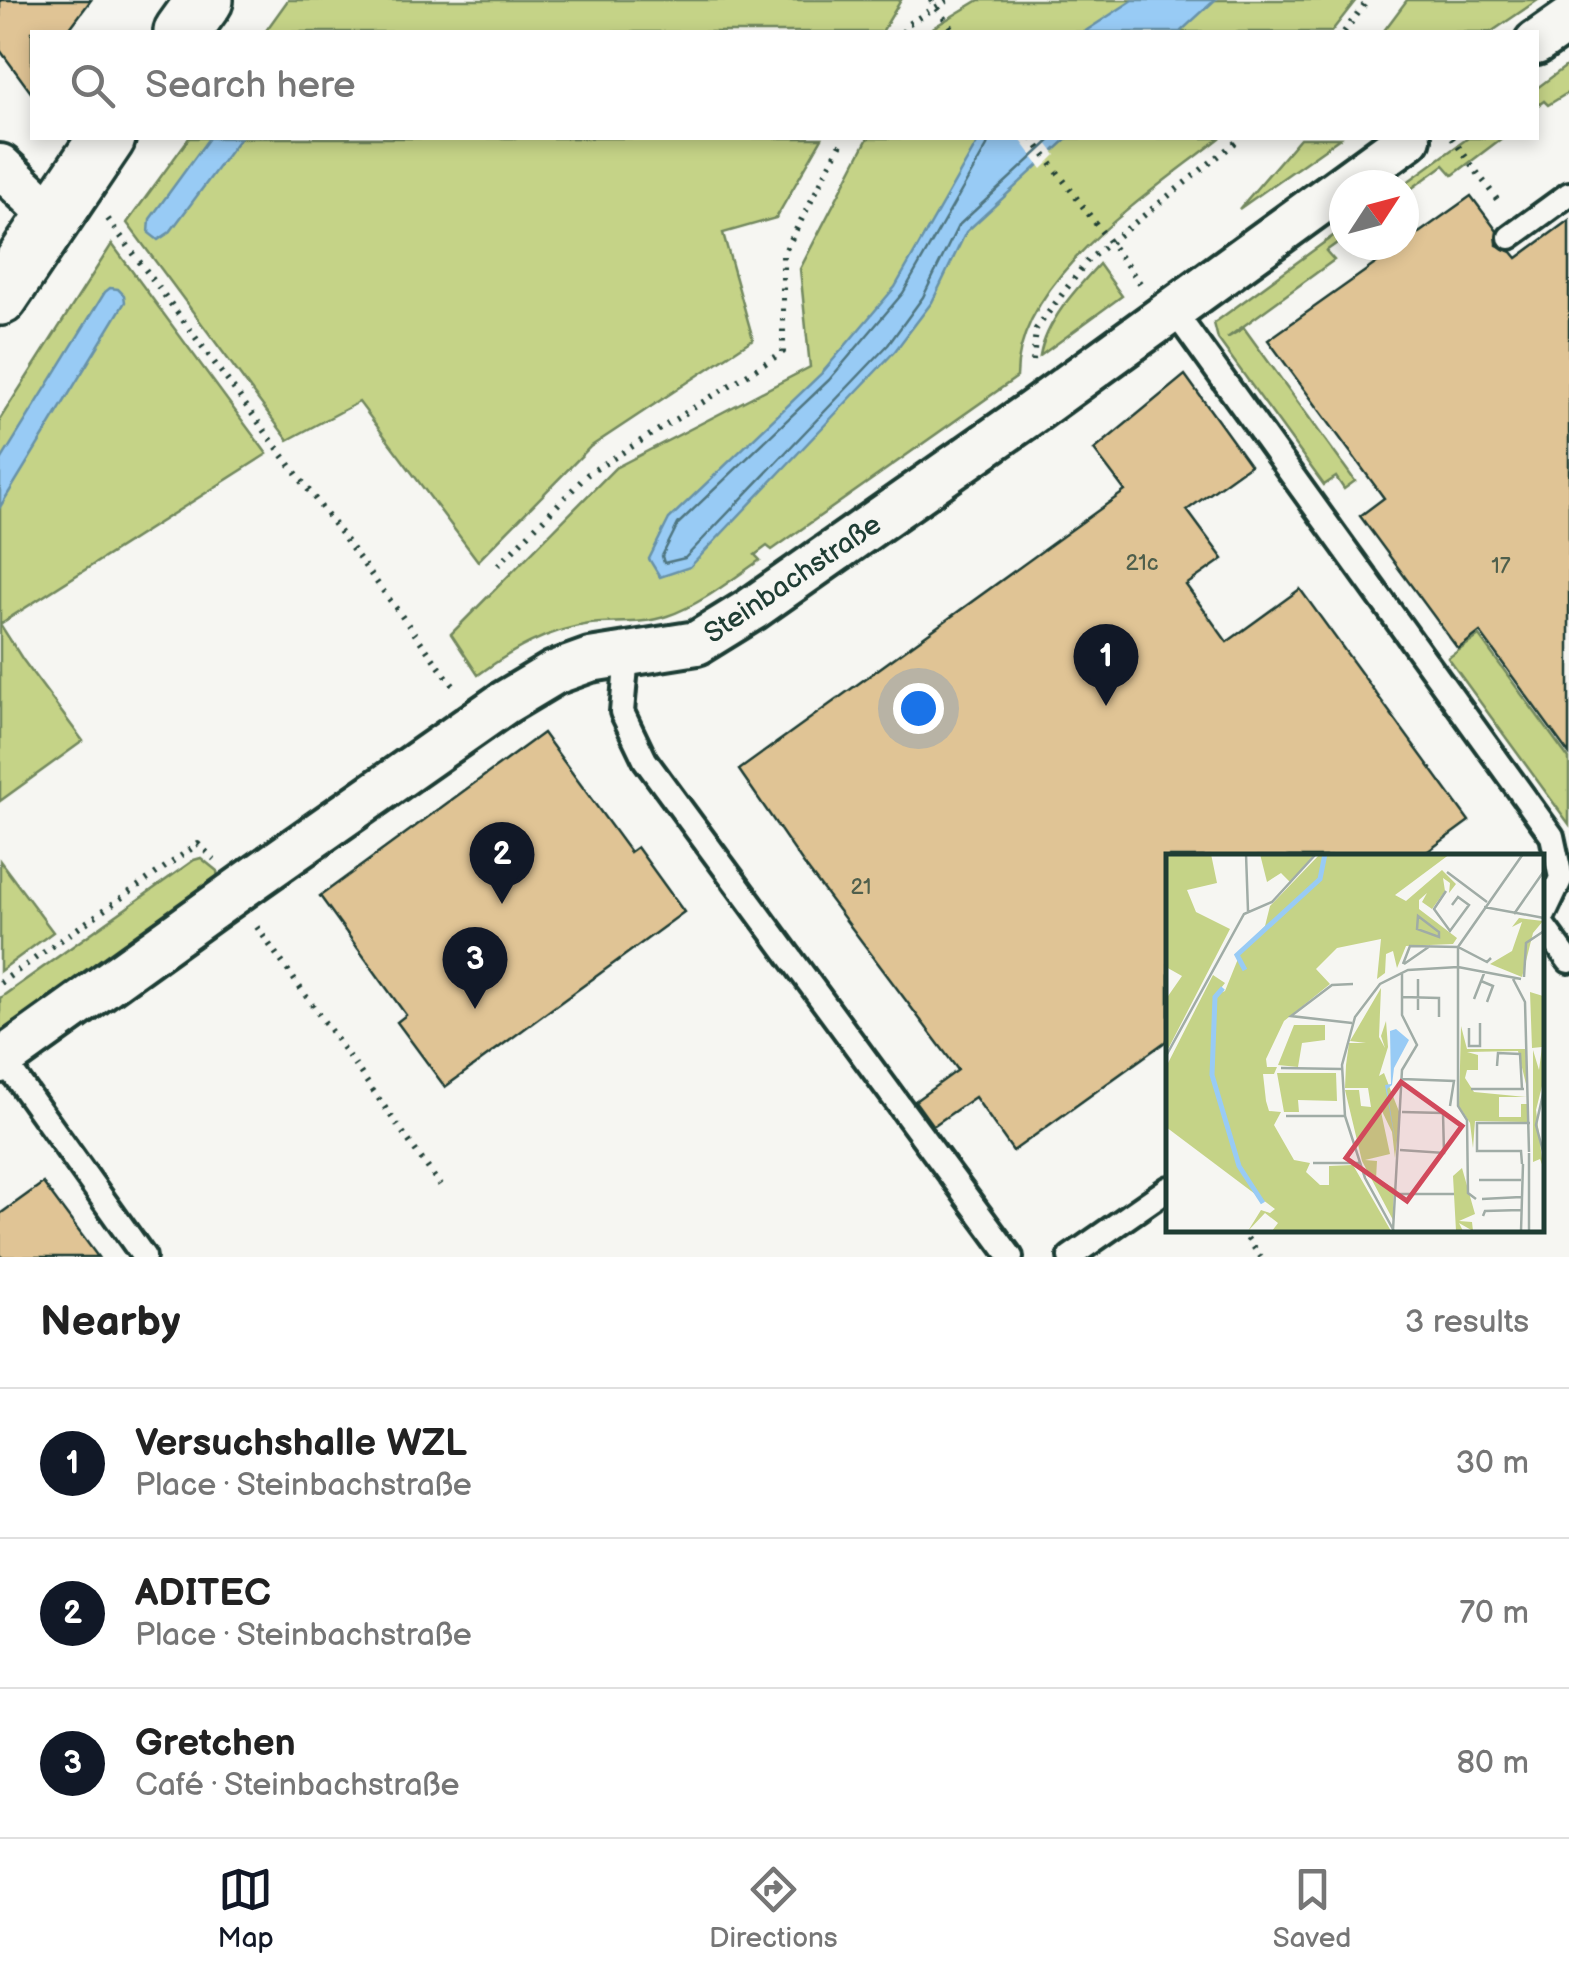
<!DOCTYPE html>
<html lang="en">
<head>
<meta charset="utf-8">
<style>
	body { margin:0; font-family:"Balsamiq Sans",sans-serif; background:#f2f2f2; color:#222 }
	.compass { position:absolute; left:1329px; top:170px; width:90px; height:90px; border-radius:50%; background:#fff; box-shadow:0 5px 15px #0003; rotate:54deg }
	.you { position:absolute; left:918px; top:708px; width:35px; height:35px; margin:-25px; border:8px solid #fff; border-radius:50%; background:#1a73e8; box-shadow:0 0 0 15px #1a73e833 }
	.badge { display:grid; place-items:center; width:65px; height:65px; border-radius:50%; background:#111827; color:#fff; font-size:32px; font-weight:700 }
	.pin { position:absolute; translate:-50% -82px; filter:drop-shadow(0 2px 5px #0008) }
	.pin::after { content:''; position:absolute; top:52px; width:35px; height:30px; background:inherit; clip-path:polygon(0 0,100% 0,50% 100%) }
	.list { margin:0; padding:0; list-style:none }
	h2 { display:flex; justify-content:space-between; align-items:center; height:130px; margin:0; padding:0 40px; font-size:42px }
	h2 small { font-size:32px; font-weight:400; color:#767676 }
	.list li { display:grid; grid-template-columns:65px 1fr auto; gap:30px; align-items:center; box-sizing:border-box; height:150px; padding:0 40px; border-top:2px solid #e0e0e0 }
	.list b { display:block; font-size:38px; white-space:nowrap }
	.list p { margin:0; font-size:32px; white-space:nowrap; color:#767676 }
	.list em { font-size:32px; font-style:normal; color:#767676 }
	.icon { flex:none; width:55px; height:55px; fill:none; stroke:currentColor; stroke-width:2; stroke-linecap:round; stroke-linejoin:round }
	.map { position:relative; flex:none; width:1569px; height:1257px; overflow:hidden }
	.search { position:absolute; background:#fff; box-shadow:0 5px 15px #0003; left:30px; right:30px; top:30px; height:110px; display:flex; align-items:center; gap:25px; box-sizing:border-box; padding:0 35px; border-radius:0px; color:#767676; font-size:38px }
	.sheet { height:580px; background:#fff }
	nav { display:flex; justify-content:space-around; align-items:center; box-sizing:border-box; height:140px; border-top:2px solid #e0e0e0; background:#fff; font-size:28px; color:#767676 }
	nav a { display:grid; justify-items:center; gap:5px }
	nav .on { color:#111827 }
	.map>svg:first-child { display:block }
	.green { fill:#c5d387; stroke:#72885e; stroke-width:2.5 }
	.water { fill:#98cbf5; stroke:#6892a8; stroke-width:2.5 }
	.pier { fill:#f6f6f2 }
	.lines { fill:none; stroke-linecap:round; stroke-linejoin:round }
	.shore { stroke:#4f7681; stroke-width:2.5 }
	.building { fill:#e0c495; stroke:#1f3d34; stroke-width:2.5 }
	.lane-casing { stroke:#1f3d34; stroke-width:30 }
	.street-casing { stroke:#1f3d34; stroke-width:50 }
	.secondary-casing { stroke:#1f3d34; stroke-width:62 }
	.path { stroke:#1f3d34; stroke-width:6; stroke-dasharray:2.5 8; stroke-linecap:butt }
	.lane { stroke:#f6f6f2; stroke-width:22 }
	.street { stroke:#f6f6f2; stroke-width:42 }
	.secondary { stroke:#f6f6f2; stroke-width:55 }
	.labels { text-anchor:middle; stroke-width:8; stroke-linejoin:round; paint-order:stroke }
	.number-label { font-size:22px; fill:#4f5f4c }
	.street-label { font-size:28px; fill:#1f3d34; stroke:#f6f6f2 }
	.inset-river { fill:none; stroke:#98cbf5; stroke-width:5 }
	.inset-road { fill:none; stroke:#a0aca6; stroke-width:2.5 }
	.view { fill:#d1495b; fill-opacity:0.15; stroke:#d1495b; stroke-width:5 }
	.inset-edge { fill:none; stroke:#1f3d34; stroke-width:5 }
</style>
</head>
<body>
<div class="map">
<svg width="1569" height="1257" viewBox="0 0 1569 1257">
	<rect width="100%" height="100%" fill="#f6f6f2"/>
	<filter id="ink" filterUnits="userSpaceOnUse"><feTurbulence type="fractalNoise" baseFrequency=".01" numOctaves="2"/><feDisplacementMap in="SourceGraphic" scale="20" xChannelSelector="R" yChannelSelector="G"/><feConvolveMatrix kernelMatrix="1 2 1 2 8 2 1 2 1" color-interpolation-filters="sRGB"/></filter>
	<g filter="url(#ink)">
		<path class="green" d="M 288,0 L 901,0 L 882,32 L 265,32 Z
			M 979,0 L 1356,0 L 1331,32 L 926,32 Z
			M 1407,0 L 1538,0 L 1491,32 L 1383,32 Z
			M 1569,64 L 1569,92 L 1548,105 L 1544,101 L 1537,106 L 1537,88 Z
			M 189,138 L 822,138 L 776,218 L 723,233 L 753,339 L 590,447 L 478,561 L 359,402 L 288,440 L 127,223 Z
			M 868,138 L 1220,138 C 1151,193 1017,278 1017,377 L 772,550 L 767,546 L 755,555 L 760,560 C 731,580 700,605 667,616 C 642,625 615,621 590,624 C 547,630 512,650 478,675 L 451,634 L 615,468 L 810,367 L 800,269 Z
			M 1300,138 L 1340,138 L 1239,209 Z
			M 1468,138 L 1502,138 L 1453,175 L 1444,165 L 1404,194 L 1403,185 Z
			M 1344,228 L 1344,238 L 1326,251 L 1334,260 L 1227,338 L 1244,328 L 1355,481 L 1344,489 L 1336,477 L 1324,485 L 1218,339 L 1214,323 Z
			M 112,244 L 267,454 L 0,624 L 23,660 L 83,741 L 0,801 L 0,419 Z
			M 1099,264 L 1122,296 L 1040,356 C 1046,321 1076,289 1099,264 Z
			M 1479,636 L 1569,759 L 1569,824 L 1448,658 Z
			M 201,858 L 217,871 L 218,878 L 0,1033 L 0,998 L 194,860 Z
			M 0,861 L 53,932 L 0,971 Z"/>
		<path class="water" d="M 1133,0 L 1215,0 L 1180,32 L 1084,32 Z
			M 209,138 L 240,138 L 170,232 L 158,240 L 149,233 L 150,219 Z
			M 980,138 L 1068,138 L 966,232 L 932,302 L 895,351 L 690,567 L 660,577 L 649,559 L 669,519 L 822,373 L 895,287 Z
			M 110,288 L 118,289 L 124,295 L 125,302 L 0,507 L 0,462 L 105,292 Z"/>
		<path class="pier" d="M 1019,138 L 1043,138 L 1056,155 L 1042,169 Z"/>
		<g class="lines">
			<path class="shore" d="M 988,138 L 987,146 L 903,293 L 829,380 L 678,524 L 662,556 L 664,563 L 685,558 L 888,345 L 923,297 L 958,226 L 1053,138"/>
		</g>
		<path class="building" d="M 0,0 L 91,0 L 67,32 L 32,32 L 32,94 L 0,50 Z
			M 1471,196 L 1497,231 L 1497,245 L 1512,252 L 1517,258 L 1569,220 L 1569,754 L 1480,632 L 1458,649 L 1360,516 L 1384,498 L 1268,340 Z
			M 1185,375 L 1250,465 L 1187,510 L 1223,559 L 1186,585 L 1227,642 L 1300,589 L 1469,821 L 1420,857 L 1169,857 L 1169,1039 L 1013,1151 L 975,1097 L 933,1126 L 915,1101 L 958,1070 L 803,863 L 739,770 L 1125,491 L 1094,450 Z
			M 543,733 L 630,852 L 637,847 L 684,912 L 445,1087 L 397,1022 L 406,1015 L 320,896 Z
			M 43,1183 L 98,1257 L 0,1257 L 0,1214 Z"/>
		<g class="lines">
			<defs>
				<path id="lane" d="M 1510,237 L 1569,194
					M 1173,310 L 1552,836 L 1561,878 L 1542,918
					M 627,655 L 622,712 L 645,760 L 1011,1257
					M 1542,924 L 1569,961
					M 3,1059 L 144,1257
					M 1070,1257 L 1169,1188"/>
				<path id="street" d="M 1536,43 L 1569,20
					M 0,166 L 52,215
					M 0,1061 L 242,887 L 504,703 L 554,673 L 590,660 L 697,643 L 752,609 L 1034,411 L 1409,138"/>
				<path id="secondary" d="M 182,32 L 205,0
					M 0,297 L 107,138"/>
			</defs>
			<use href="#lane" class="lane-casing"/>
			<use href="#street" class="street-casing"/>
			<use href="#secondary" class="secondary-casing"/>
			<path class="path" d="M 931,0 L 954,32
				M 903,32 L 908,24 L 948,0
				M 1344,32 L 1368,0
				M 1032,138 L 1140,283
				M 1452,138 L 1501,205
				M 108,219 L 455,688
				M 1033,361 L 1036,329 L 1088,260 L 1241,138
				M 498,565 L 588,474 L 783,352 L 783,255 L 844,138
				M 257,927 L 440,1185
				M 0,983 L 198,844 L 214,859
				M 1241,1230 L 1261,1257"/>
			<use href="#lane" class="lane"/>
			<use href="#street" class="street"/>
			<use href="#secondary" class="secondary"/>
		</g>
	</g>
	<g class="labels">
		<g class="number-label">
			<text x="1142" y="570">21c</text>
			<text x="1501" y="573">17</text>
			<text x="861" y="894">21</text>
		</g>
		<g class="street-label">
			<text transform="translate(792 578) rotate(-34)" y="10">Steinbachstraße</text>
		</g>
	</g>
	<g transform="translate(1166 854)">
		<rect width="378" height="378" fill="#f6f6f2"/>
		<path d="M 0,0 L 45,0 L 51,29 L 21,36 L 30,58 L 64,75 L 0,199 L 0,145 L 16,122 L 0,113 ZM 94,0 L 149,0 L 124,28 L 115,19 L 101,28 ZM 154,0 L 284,0 L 229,41 L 240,47 L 276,16 L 290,30 L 283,39 L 284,29 L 277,24 L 279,37 L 266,55 L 256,48 L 261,39 L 253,46 L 253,55 L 291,84 L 287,90 L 240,92 L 231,114 L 227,97 L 220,100 L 219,119 L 211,125 L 215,85 L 171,94 L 150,115 L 164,130 L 118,167 L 100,205 L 101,213 L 111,213 L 108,220 L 97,220 L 100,247 L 103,257 L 115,258 L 108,271 L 128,306 L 144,309 L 140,318 L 154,331 L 163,331 L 163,312 L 187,311 L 225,377 L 106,377 L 112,369 L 99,359 L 82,377 L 95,356 L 104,359 L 109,355 L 0,273 L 0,213 L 47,121 L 59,129 L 47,144 L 48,203 L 50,141 L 59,137 L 74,100 L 99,72 L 104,52 ZM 353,64 L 377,67 L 367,79 L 356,123 L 324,110 L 346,97 L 356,68 L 346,73 ZM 215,134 L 213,183 L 219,194 L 215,182 L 220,167 L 222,193 L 213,222 L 218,219 L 234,260 L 229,304 L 226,278 L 214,253 L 224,300 L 199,306 L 211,307 L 210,325 L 228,334 L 227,366 L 196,307 L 179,236 L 193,236 L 195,252 L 205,253 L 202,234 L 179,234 L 180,211 L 183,189 L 200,189 L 184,187 ZM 364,138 L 377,142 L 377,228 L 370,256 L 377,313 L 374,305 L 367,308 L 367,196 L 373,216 L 376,193 L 366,194 ZM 128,171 L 159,171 L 159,186 L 136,189 L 132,213 L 112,211 ZM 295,172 L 301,195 L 360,195 L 361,234 L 352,197 L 301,198 L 312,201 L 312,216 L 301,216 L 299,224 L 308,238 L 361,243 L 333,243 L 333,263 L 355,263 L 355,250 L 361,250 L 361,268 L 309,267 L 307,294 L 304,269 L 293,252 ZM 111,219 L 170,219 L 171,247 L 132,246 L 133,258 L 118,258 ZM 296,314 L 309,360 L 293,367 L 306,368 L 307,377 L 293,369 L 297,377 L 290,377 L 287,322 Z" fill="#c5d387"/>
		<path d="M 230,175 L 243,186 L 228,214 L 226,231 L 221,235 L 230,292 L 219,231 L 225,230 L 224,177 Z" fill="#98cbf5"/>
		<path class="inset-river" d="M 79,116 L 71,101 L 154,25 L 159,0M 57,134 L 49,143 L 46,221 L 73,312 L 97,349"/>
		<path class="inset-road" d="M 80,0 L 82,57M 281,18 L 321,48M 280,37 L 268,55 L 284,77 L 303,51 L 292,43 L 286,51M 318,53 L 378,64M 348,60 L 378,17M 252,62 L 273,78 L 273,83 L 251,75 ZM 237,110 L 244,92 L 292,93 L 321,108 L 325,104M 238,110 L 264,92M 358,123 L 360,89 L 378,77M 252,125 L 252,156M 347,125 L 359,148 L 363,298M 315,127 L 327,132 L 321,148M 236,143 L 273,144 L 273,163M 308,145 L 319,117M 186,169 L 125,162 L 166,131 L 187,130M 303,174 L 303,192 L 314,192 L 314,169M 0,202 L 78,60 L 106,48 L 150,0M 331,212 L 332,199 L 354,200 L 356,235M 115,214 L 176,215M 236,225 L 288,227 L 284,252M 305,235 L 358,235M 378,236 L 370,271 L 378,301M 120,262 L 179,262M 234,296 L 278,299 L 277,259 L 236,258M 147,309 L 193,309M 356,310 L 355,297 L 311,297 L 311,269 L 364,269M 313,326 L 355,326M 231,340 L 288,340M 310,345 L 302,339 L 301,266 L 292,252 L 292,93 L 357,0M 316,345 L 355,343M 317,362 L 319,357 L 355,356M 227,376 L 236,216 L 251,191 L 236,161 L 236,118M 228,377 L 199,324 L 179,262 L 176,211 L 189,163 L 214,130 L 242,116 L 292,113 L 355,125M 355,377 L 357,310M 363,377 L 363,299"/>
		<path class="view" d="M 235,228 L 296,272 L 241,347 L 180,304 Z"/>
		<rect width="378" height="378" class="inset-edge"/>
	</g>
</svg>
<svg class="compass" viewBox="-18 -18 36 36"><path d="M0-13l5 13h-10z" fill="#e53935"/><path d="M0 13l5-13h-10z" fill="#767676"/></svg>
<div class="you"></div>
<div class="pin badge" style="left:1106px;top:706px">1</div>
<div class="pin badge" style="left:502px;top:904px">2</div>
<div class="pin badge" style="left:475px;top:1009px">3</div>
<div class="search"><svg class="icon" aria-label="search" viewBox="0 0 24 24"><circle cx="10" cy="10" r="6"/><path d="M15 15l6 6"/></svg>Search here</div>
</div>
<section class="sheet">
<h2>Nearby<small>3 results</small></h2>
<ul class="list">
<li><span class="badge">1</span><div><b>Versuchshalle WZL</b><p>Place · Steinbachstraße</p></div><em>30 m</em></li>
<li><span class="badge">2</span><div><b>ADITEC</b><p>Place · Steinbachstraße</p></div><em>70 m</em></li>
<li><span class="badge">3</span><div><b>Gretchen</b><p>Café · Steinbachstraße</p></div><em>80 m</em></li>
</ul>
</section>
<nav>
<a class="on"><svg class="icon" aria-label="map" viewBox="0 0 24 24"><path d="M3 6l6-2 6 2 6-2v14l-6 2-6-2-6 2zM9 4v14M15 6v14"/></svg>Map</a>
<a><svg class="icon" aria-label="directions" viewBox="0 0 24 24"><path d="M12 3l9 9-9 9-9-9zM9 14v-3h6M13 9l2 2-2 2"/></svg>Directions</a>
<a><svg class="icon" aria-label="saved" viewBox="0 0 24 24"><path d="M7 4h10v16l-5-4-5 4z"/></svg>Saved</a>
</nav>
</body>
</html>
